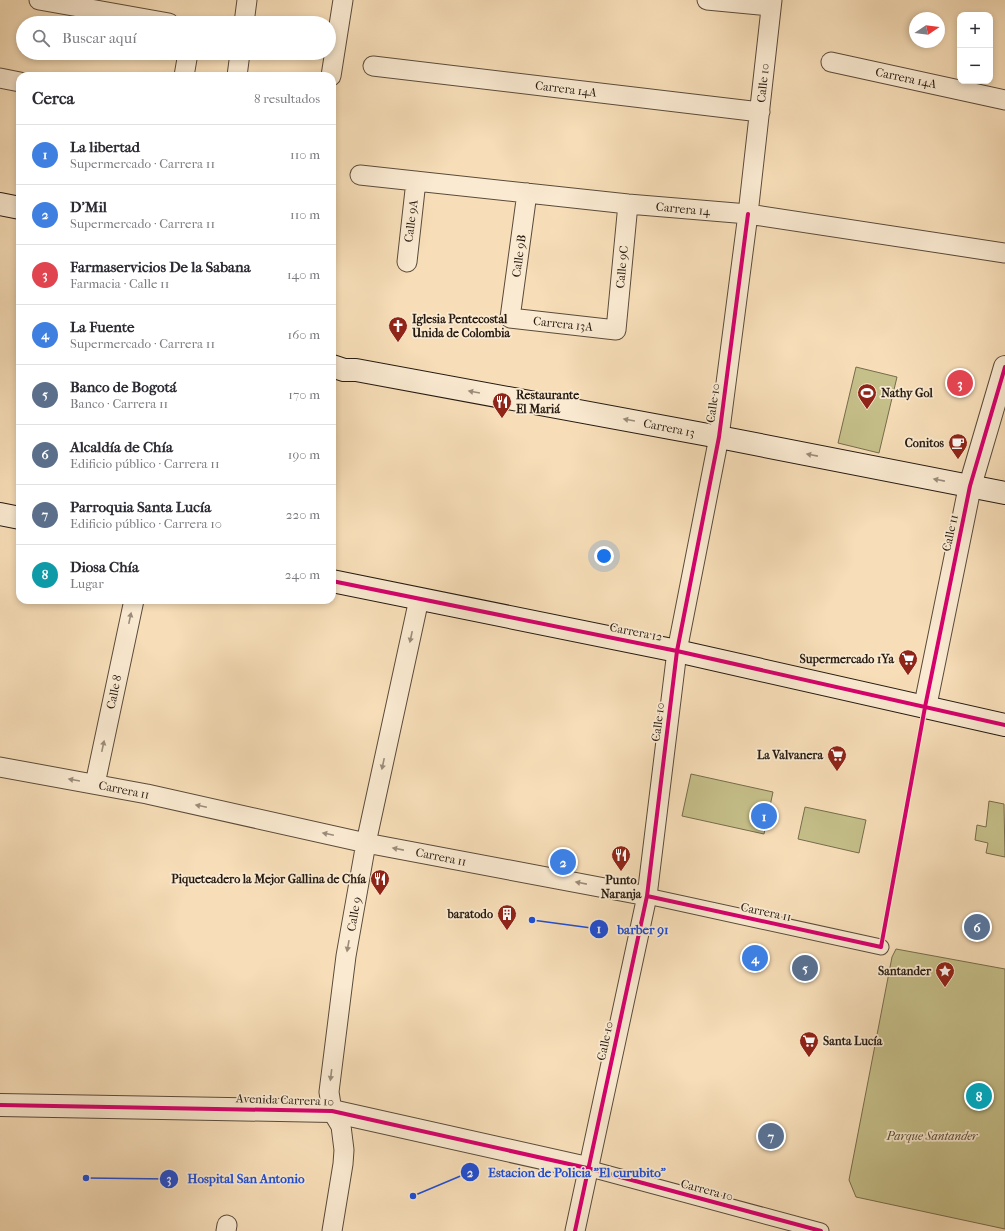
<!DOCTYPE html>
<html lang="es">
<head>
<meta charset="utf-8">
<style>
	body { margin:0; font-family:"IM FELL French Canon",serif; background:#f7f7f7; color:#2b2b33 }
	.controls { position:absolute; right:12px; top:12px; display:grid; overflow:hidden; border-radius:8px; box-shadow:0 2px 6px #0003 }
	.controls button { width:36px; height:36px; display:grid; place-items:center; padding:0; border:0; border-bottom:1px solid #e1e1e2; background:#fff; color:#2b2b33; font:20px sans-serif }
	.compass { position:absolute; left:909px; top:12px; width:36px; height:36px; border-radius:50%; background:#fff; box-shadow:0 2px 6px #0003; rotate:77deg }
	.you { position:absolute; left:604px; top:556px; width:14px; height:14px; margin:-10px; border:3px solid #fff; border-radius:50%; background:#1a73e8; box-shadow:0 0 0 6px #1a73e833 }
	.badge { display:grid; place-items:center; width:26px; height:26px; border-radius:50%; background:#db2777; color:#fff; font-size:13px; font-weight:700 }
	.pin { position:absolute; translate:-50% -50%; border:2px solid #fff; box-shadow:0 1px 4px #0006 }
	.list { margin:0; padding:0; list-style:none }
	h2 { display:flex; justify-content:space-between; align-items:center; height:52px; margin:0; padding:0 16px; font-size:17px }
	h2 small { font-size:13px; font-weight:400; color:#7c7c81 }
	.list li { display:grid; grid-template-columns:26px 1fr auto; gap:12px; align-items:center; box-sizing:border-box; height:60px; padding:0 16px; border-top:1px solid #e1e1e2 }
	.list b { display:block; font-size:15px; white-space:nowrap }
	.list p { margin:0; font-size:13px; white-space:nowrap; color:#7c7c81 }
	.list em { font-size:13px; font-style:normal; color:#7c7c81 }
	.icon { flex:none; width:22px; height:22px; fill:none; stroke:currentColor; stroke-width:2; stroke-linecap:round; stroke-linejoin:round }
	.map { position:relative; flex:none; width:1005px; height:1231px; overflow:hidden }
	.search { position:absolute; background:#fff; box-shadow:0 2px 6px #0003; left:16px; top:16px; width:320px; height:44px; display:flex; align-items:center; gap:10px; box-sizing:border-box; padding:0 14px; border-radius:22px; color:#7c7c81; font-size:15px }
	.panel { position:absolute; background:#fff; box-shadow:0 2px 6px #0003; left:16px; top:72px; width:320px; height:532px; border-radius:12px }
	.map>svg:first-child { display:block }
	.green { fill:#c5bf89; stroke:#766c4c }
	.water { fill:#9dbcad; stroke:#6d7b6e }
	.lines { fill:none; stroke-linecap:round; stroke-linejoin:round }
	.pedestrian-casing { stroke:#5a4b3a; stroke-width:17 }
	.minor-casing { stroke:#5a4b3a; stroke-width:21 }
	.tertiary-casing { stroke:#5a4b3a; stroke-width:24 }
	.secondary-casing { stroke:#261a10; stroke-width:24 }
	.pedestrian { stroke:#faead1; stroke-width:15 }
	.minor { stroke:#faead1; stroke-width:19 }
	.tertiary { stroke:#faead1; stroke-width:22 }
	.secondary { stroke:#faead1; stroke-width:22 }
	.cycleway-casing { stroke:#faead1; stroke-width:6 }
	.cycleway { stroke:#d6006c; stroke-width:4 }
	.oneway { fill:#9b8c7a }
	.labels { text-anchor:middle; stroke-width:3.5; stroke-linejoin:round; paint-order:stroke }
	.street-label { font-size:12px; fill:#261a10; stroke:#faead1 }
	.poi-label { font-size:12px; font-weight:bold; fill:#261a10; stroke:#faead1; text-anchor:end }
	.park-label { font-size:12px; font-style:italic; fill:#564c34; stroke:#faead1 }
	.leader { fill:none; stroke:#1d4ed8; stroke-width:1.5 }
	.callout-dot { fill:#1d4ed8; stroke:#faead1; stroke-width:1.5 }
	.mark-label { font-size:12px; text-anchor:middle; font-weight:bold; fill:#fff }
	.callout-label { font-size:13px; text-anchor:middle; font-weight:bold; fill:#1d4ed8; stroke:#faead1; stroke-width:3.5; stroke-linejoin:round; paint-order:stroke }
</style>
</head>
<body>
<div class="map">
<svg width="1005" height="1231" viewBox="0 0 1005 1231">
	<rect width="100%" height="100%" fill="#f7deb8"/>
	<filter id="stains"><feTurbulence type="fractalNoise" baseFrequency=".005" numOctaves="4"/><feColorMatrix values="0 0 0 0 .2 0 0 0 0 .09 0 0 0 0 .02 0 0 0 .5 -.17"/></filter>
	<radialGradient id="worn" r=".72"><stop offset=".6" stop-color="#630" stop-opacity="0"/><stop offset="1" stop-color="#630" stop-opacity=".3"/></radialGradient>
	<path class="green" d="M 856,367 L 897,377 L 879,453 L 838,443 Z
		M 691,774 L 773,792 L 764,834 L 682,816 Z
		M 989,801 L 1004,804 L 1005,857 L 986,853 L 988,843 L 975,840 L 977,825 L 986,827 Z
		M 805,807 L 866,820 L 859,853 L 798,839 Z
		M 896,949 L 1005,969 L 1005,1229 L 856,1197 L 849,1180 L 892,957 Z"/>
	<path class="water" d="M967 1097a12 12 0 1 1 24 0a12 12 0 1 1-24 0Z"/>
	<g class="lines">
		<defs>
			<path id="pedestrian" d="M 647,896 L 881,947
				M 587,1168 L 821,1231"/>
			<path id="minor" d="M 39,0 L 169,23
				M 707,0 L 771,6
				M 244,23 L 247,0
				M 831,62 L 1005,100
				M 373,66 L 760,112
				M 184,76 L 188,53
				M 237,76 L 240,53
				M 331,76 L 343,0
				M 0,78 L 20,82
				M 360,175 L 628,204 L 748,214 L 1005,253
				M 527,193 L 510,318 L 616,330 L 628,204
				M 407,262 L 416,181
				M 0,767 L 147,794 L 366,843 L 647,896
				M 95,784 L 134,600
				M 226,1231 L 227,1225
				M 332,1231 L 343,1164 L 344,1150 L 341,1126 L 332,1111 L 329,1092 L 346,956 L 366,843 L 419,599
				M 575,1231 L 647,896 L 677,651 L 719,437 L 748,214 L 772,0"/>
			<path id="tertiary" d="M 925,707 L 970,486 L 1005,367
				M 0,1105 L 332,1111 L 587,1168"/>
			<path id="secondary" d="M 0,204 L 20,208
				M 332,366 L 344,370 L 356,370 L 719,437 L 1005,493
				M 0,514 L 20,518
				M 332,581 L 677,651 L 1005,725"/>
		</defs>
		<use href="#pedestrian" class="pedestrian-casing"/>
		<use href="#minor" class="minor-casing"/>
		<use href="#tertiary" class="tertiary-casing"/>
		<use href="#secondary" class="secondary-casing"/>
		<use href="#pedestrian" class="pedestrian"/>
		<use href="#minor" class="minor"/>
		<use href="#tertiary" class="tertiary"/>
		<use href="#secondary" class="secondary"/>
		<defs>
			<path id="cycleway" d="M 332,581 L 677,651 L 1005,725
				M 647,896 L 881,947 L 925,707 L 970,486 L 1005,367
				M 0,1105 L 332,1111 L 587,1168 L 821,1231
				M 575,1231 L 647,896 L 677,651 L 719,437 L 748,214"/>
		</defs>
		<use href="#cycleway" class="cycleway-casing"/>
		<use href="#cycleway" class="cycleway"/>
	</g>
	<defs><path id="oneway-solid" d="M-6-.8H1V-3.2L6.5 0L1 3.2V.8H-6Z"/></defs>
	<g class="oneway">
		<use href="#oneway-solid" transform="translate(474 392) rotate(-170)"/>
		<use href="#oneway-solid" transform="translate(629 420) rotate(-170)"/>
		<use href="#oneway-solid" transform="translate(812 455) rotate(-169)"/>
		<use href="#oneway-solid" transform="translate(939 480) rotate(-169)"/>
		<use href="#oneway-solid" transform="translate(130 618) rotate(-78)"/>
		<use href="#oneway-solid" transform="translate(411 637) rotate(102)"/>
		<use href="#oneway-solid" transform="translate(103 746) rotate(-78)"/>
		<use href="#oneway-solid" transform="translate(383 764) rotate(102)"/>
		<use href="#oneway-solid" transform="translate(74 780) rotate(-170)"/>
		<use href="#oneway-solid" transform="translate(201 806) rotate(-168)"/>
		<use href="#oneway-solid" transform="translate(328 834) rotate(-168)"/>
		<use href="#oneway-solid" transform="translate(398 849) rotate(-169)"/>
		<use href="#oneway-solid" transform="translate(581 883) rotate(-169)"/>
		<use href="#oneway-solid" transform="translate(348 946) rotate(100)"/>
		<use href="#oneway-solid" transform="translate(331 1075) rotate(97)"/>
	</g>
	<defs>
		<symbol id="church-pin" viewBox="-11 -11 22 30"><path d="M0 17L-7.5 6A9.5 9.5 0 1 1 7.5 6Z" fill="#8f2418" stroke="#faead1"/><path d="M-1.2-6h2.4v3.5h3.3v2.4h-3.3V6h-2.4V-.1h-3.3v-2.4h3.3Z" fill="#fff"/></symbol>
		<symbol id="stadium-pin" viewBox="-11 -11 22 30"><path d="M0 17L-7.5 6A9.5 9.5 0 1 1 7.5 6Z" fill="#8f2418" stroke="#faead1"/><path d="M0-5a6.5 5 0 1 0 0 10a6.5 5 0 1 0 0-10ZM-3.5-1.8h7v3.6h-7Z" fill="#fff"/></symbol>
		<symbol id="restaurant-pin" viewBox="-11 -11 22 30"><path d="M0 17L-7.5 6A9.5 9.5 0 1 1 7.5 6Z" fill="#8f2418" stroke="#faead1"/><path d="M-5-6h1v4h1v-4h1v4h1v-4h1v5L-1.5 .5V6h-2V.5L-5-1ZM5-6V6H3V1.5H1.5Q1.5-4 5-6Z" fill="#fff"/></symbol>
		<symbol id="cafe-pin" viewBox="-11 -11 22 30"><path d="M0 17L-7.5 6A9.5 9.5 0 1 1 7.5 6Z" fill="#8f2418" stroke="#faead1"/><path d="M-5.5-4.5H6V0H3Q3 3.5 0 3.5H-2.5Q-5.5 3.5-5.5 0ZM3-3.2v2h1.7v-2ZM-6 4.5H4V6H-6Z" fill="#fff"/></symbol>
		<symbol id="supermarket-pin" viewBox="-11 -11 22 30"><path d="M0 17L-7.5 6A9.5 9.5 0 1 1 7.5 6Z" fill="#8f2418" stroke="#faead1"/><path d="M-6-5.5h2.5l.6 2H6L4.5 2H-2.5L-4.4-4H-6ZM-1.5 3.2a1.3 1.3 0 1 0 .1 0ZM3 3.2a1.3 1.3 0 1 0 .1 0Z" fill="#fff"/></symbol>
		<symbol id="building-pin" viewBox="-11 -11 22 30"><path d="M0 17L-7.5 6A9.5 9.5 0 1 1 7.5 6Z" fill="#8f2418" stroke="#faead1"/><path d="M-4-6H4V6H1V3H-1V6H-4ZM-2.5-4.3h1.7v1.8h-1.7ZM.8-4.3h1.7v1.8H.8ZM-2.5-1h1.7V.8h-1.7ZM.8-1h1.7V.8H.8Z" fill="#fff"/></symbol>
		<symbol id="sight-pin" viewBox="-11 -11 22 30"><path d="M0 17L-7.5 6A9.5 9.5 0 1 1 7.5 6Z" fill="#8f2418" stroke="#faead1"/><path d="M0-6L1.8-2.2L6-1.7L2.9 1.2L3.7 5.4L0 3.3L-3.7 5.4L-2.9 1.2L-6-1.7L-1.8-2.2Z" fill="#fff"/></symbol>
	</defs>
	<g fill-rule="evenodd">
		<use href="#church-pin" x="387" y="315" width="22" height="30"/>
		<use href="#stadium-pin" x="856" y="382" width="22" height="30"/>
		<use href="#restaurant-pin" x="491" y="391" width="22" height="30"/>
		<use href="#cafe-pin" x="947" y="432" width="22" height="30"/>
		<use href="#supermarket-pin" x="897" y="648" width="22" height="30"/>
		<use href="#supermarket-pin" x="826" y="744" width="22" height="30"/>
		<use href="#restaurant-pin" x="610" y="844" width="22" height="30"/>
		<use href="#restaurant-pin" x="369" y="868" width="22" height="30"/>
		<use href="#building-pin" x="496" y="903" width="22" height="30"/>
		<use href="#sight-pin" x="934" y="960" width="22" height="30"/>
		<use href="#supermarket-pin" x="798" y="1030" width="22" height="30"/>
	</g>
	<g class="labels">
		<g class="street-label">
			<text transform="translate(906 78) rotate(12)" y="4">Carrera 14A</text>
			<text transform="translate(763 83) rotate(-84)" y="4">Calle 10</text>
			<text transform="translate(566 89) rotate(7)" y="4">Carrera 14A</text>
			<text transform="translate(683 209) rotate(5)" y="4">Carrera 14</text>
			<text transform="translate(411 221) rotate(-83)" y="4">Calle 9A</text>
			<text transform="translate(519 256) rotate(-82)" y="4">Calle 9B</text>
			<text transform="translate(622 267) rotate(-85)" y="4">Calle 9C</text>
			<text transform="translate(563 324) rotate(6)" y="4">Carrera 13A</text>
			<text transform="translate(713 403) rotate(-82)" y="4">Calle 10</text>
			<text transform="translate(669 428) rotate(11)" y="4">Carrera 13</text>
			<text transform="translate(950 533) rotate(-78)" y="4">Calle 11</text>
			<text transform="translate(636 632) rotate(11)" y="4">Carrera 12</text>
			<text transform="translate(114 692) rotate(-78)" y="4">Calle 8</text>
			<text transform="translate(658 722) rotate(-83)" y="4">Calle 10</text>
			<text transform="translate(124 790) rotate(11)" y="4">Carrera 11</text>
			<text transform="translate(441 857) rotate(11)" y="4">Carrera 11</text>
			<text transform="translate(766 912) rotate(12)" y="4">Carrera 11</text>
			<text transform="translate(354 914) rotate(-80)" y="4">Calle 9</text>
			<text transform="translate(605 1041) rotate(-78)" y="4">Calle 10</text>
			<text transform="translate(285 1100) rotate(2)" y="4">Avenida Carrera 10</text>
			<text transform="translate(707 1190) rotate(15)" y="4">Carrera 10</text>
		</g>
		<g class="poi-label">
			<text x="412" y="323" text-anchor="start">Iglesia Pentecostal<tspan x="412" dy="14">Unida de Colombia</tspan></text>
			<text x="881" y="397" text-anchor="start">Nathy Gol</text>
			<text x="516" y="399" text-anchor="start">Restaurante<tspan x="516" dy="14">El Mariá</tspan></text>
			<text x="944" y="447">Conitos</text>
			<text x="894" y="663">Supermercado 1Ya</text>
			<text x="823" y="759">La Valvanera</text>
			<text x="366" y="883">Piqueteadero la Mejor Gallina de Chía</text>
			<text x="621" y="884" text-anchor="middle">Punto<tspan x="621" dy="14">Naranja</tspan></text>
			<text x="493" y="918">baratodo</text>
			<text x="931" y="975">Santander</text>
			<text x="823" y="1045" text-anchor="start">Santa Lucía</text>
		</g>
		<g class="park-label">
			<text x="932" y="1140">Parque Santander</text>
		</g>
	</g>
	<path class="leader" d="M532 920L599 929M413 1196L470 1172M86 1178L169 1179"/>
	<g class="callout-dot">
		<circle cx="532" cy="920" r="4"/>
		<circle cx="413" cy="1196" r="4"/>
		<circle cx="86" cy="1178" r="4"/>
		<circle cx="599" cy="929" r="10"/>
		<circle cx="470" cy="1172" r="10"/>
		<circle cx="169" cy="1179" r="10"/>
	</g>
	<g class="mark-label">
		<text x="599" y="933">1</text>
		<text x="470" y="1177">2</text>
		<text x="169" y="1183">3</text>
	</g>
	<g class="callout-label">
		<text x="643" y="934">barber 91</text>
		<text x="577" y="1177">Estacion de Policia "El curubito"</text>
		<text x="246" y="1183">Hospital San Antonio</text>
	</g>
	<rect width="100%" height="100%" filter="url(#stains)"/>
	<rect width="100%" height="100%" fill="url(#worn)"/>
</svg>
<div class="controls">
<button>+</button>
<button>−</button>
</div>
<svg class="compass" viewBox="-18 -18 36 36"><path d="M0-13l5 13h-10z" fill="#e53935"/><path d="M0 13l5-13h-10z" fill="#7c7c81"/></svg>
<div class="you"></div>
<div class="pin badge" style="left:764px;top:816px;background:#3f7fe0">1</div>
<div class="pin badge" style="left:563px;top:862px;background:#3f7fe0">2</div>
<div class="pin badge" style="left:960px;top:383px;background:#e0444e">3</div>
<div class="pin badge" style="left:755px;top:958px;background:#3f7fe0">4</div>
<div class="pin badge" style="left:805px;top:968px;background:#5c6f8a">5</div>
<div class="pin badge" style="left:977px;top:927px;background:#5c6f8a">6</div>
<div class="pin badge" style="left:771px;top:1136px;background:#5c6f8a">7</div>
<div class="pin badge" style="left:979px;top:1096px;background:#0f9aa8">8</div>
<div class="search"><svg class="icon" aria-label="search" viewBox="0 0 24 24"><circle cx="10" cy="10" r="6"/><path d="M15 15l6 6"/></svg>Buscar aquí</div>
<section class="panel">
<h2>Cerca<small>8 resultados</small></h2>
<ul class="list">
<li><span class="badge" style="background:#3f7fe0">1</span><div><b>La libertad</b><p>Supermercado · Carrera 11</p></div><em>110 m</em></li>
<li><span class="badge" style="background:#3f7fe0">2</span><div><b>D'Mil</b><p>Supermercado · Carrera 11</p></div><em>110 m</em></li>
<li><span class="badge" style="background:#e0444e">3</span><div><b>Farmaservicios De la Sabana</b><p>Farmacia · Calle 11</p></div><em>140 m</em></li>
<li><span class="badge" style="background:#3f7fe0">4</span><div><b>La Fuente</b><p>Supermercado · Carrera 11</p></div><em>160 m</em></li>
<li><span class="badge" style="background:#5c6f8a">5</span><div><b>Banco de Bogotá</b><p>Banco · Carrera 11</p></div><em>170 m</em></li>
<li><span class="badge" style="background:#5c6f8a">6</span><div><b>Alcaldía de Chía</b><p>Edificio público · Carrera 11</p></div><em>190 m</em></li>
<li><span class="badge" style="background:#5c6f8a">7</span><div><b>Parroquia Santa Lucía</b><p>Edificio público · Carrera 10</p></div><em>220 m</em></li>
<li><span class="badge" style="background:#0f9aa8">8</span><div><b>Diosa Chía</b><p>Lugar</p></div><em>240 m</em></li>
</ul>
</section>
</div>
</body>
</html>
